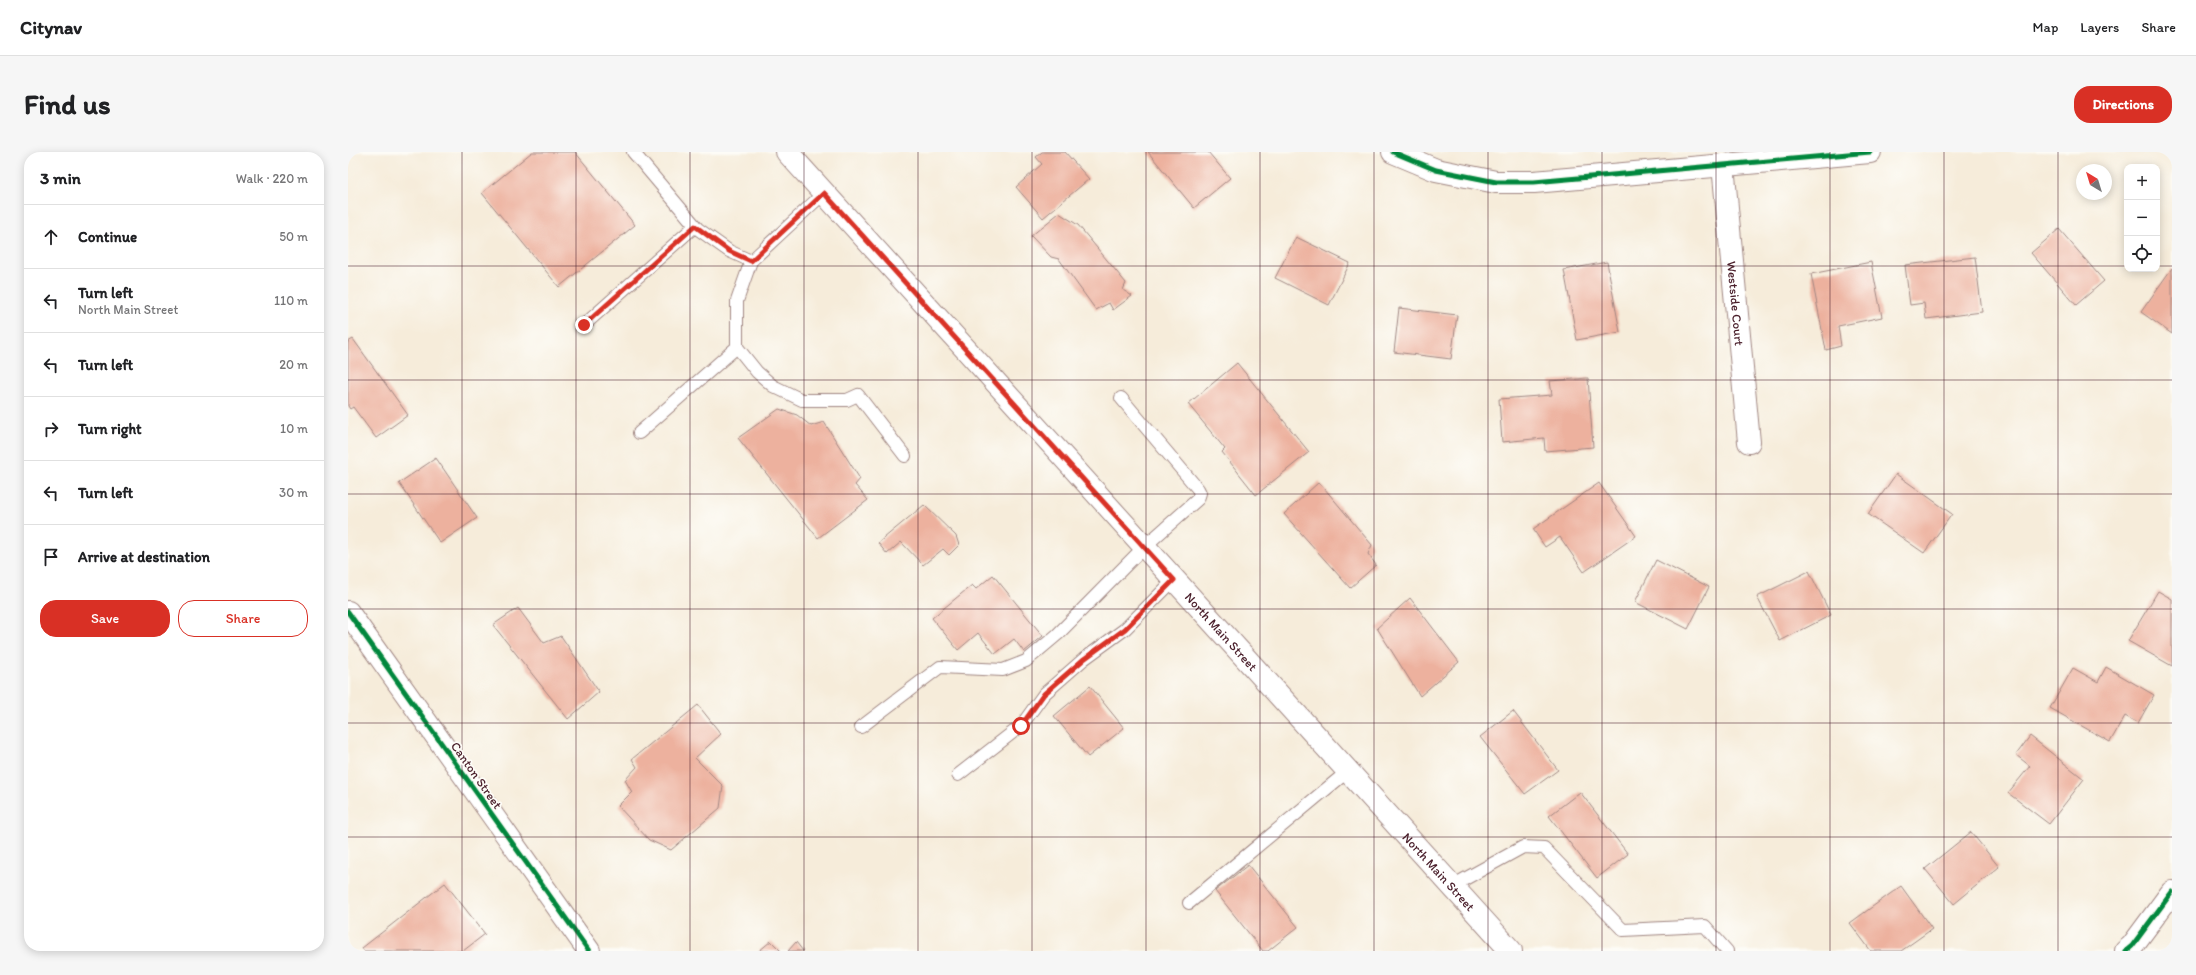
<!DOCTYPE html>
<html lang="en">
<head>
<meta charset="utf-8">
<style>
	body { margin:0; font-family:Itim,sans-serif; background:#f6f6f6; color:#202124 }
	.controls { position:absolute; right:12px; top:12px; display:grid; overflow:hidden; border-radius:8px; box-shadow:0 2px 10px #0003 }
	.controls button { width:36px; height:36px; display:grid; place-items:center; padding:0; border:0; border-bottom:1px solid #e0e0e0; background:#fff; color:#202124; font:20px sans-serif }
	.compass { position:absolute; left:1728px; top:12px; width:36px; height:36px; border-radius:50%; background:#fff; box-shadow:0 2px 10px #0003; rotate:322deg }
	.stop { position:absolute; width:12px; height:12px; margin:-9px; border:3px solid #d93025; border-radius:50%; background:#fff }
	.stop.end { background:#d93025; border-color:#fff; box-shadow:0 1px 4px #0008 }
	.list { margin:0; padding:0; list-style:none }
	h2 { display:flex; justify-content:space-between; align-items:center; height:52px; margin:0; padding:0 16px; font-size:17px }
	h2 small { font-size:13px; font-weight:400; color:#757577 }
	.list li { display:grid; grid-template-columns:26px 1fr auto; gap:12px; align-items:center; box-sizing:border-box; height:64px; padding:0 16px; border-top:1px solid #e0e0e0 }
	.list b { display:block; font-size:15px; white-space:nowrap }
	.list p { margin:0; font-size:13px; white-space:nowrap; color:#757577 }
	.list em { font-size:13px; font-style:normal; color:#757577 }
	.actions { display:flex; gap:8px; padding:12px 16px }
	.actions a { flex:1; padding:9px 0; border:1px solid #d93025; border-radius:16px; text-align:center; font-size:14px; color:#d93025 }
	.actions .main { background:#d93025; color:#fff }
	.icon { flex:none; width:22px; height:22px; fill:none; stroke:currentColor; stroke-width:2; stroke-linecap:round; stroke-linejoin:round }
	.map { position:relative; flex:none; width:1824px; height:799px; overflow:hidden; border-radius:16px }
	header { display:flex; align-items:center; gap:24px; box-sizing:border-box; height:56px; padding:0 20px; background:#fff; border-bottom:1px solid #e0e0e0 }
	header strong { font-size:19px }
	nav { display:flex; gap:22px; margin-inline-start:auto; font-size:14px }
	.intro { display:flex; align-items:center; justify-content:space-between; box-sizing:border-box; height:96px; padding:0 24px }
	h1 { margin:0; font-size:28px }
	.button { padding:10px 18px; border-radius:16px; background:#d93025; color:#fff; font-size:14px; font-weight:700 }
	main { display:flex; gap:24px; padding:0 24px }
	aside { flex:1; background:#fff; border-radius:16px; box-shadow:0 2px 10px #0003 }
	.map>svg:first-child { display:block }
	.building { fill:#edb19e }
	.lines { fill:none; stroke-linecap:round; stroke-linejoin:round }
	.service-casing { stroke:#a08682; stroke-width:14 }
	.minor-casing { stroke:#a08682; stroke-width:24 }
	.tertiary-casing { stroke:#a08682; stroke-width:24 }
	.primary-casing { stroke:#a08682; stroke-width:24 }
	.service { stroke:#fff; stroke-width:12 }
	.minor { stroke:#fff; stroke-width:22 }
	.tertiary { stroke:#fff; stroke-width:22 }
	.primary { stroke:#fff; stroke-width:22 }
	.cycleway-casing { stroke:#fdfcf7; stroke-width:8 }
	.cycleway { stroke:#00873e; stroke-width:5 }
	.route { stroke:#d93025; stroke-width:5 }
	.grid { fill:none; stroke:#4a1f2b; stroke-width:1; stroke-opacity:0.55 }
	.labels { text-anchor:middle; stroke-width:3.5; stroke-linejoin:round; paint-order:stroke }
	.street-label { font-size:13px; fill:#4a1f2b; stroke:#fdfcf7 }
</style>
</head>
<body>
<header>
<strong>Citynav</strong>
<nav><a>Map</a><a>Layers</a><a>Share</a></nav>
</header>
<div class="intro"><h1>Find us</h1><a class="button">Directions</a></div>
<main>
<aside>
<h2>3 min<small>Walk · 220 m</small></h2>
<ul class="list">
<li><svg class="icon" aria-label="ahead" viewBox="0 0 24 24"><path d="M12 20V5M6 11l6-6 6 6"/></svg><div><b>Continue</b></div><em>50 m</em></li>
<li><svg class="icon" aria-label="left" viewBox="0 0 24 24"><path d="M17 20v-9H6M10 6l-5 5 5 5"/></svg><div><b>Turn left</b><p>North Main Street</p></div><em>110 m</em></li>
<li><svg class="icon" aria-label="left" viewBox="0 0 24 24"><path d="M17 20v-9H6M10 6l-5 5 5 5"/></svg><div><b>Turn left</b></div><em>20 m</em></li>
<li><svg class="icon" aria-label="right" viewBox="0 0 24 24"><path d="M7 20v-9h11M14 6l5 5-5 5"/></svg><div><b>Turn right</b></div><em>10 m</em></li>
<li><svg class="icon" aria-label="left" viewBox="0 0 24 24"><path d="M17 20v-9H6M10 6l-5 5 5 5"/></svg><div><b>Turn left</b></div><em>30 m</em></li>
<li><svg class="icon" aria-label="arrive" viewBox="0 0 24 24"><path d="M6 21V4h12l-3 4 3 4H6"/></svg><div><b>Arrive at destination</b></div></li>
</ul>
<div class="actions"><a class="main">Save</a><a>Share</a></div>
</aside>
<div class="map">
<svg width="1824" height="799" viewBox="0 0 1824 799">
	<rect width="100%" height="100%" fill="#fdfcf7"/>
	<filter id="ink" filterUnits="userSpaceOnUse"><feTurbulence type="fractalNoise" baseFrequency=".025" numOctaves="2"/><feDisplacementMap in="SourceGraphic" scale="8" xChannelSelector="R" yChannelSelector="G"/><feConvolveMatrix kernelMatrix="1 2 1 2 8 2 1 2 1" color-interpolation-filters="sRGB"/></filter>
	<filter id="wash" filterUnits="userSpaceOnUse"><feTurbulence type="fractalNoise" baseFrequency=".012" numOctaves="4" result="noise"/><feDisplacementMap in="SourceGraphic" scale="16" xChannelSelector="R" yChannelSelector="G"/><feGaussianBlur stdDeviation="0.9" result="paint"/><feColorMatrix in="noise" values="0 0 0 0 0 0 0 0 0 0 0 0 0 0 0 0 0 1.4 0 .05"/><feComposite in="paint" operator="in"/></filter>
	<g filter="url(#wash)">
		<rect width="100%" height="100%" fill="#f6ecda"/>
		<g id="blocks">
			<path class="building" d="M 184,0 L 227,0 L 287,73 L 211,135 L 134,41 Z
				M 694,0 L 717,0 L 741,27 L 695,66 L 668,35 L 694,12 L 688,5 Z
				M 800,0 L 860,0 L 882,26 L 846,56 Z
				M 711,61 L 730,73 L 778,131 L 775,138 L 784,144 L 765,158 L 761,151 L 748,158 L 711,107 L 703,105 L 683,84 Z
				M 1711,77 L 1756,129 L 1728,153 L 1683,101 Z
				M 948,85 L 1002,111 L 981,153 L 927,126 Z
				M 1627,105 L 1634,160 L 1578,167 L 1576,151 L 1562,153 L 1557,113 Z
				M 1259,110 L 1272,180 L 1229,188 L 1216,118 Z
				M 1523,110 L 1534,165 L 1490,174 L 1493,194 L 1478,198 L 1463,122 Z
				M 1824,116 L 1824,182 L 1793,160 Z
				M 1051,156 L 1109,163 L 1103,207 L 1046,200 Z
				M 5,187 L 60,263 L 28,286 L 5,255 L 2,257 L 0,254 L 0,190 Z
				M 889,211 L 961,300 L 908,343 L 874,300 L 877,297 L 840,252 Z
				M 1240,226 L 1245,295 L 1197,299 L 1196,286 L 1154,290 L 1151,247 L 1204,243 L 1202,229 Z
				M 431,257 L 449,263 L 463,274 L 476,270 L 512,327 L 507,333 L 520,348 L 470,386 L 390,286 Z
				M 88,306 L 129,366 L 92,391 L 51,331 Z
				M 1548,322 L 1604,362 L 1576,401 L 1520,362 Z
				M 971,330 L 1024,393 L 1020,402 L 1028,413 L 1002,436 L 936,362 Z
				M 1251,331 L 1288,384 L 1236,420 L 1212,385 L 1197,395 L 1185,377 Z
				M 576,353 L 608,384 L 611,393 L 601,403 L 595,397 L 575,413 L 553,390 L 539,402 L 530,391 Z
				M 1308,408 L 1361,435 L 1340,477 L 1287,450 Z
				M 1461,419 L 1483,463 L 1432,489 L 1409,445 Z
				M 645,423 L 695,484 L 676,500 L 666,487 L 647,502 L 630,481 L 610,498 L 584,466 L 624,433 L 628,437 Z
				M 1810,439 L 1824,447 L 1824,514 L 1780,489 Z
				M 1062,446 L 1111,510 L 1072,544 L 1029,476 Z
				M 170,456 L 196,491 L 213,484 L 251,540 L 220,567 L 145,473 Z
				M 1758,515 L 1806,543 L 1790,571 L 1777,564 L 1762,590 L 1702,556 L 1725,516 L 1750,530 Z
				M 742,534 L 776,576 L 740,605 L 706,564 Z
				M 350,553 L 373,582 L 347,606 L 375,634 L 372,656 L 323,698 L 301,688 L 270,654 L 284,640 L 277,628 L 289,615 L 284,607 Z
				M 1165,559 L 1210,618 L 1177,642 L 1132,585 Z
				M 1682,584 L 1736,627 L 1701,672 L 1660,641 L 1682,614 L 1668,603 Z
				M 1232,640 L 1280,702 L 1249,726 L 1201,664 Z
				M 1623,680 L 1651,715 L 1606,752 L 1577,717 Z
				M 900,713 L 950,775 L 920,799 L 915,799 L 867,739 Z
				M 97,731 L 137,782 L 115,799 L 16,799 L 14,796 Z
				M 1553,734 L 1584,777 L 1553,799 L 1523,799 L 1502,771 Z
				M 423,789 L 433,799 L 411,799 Z
				M 448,790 L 455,799 L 440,799 Z"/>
		</g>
	</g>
	<g filter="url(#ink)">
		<use href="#blocks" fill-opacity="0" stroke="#a08682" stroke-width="1"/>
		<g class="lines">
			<defs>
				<path id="service" d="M 285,0 L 350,77 L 381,99 L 403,109
					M 476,41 L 403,109 L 389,149 L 389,195 L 409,220 L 425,234 L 454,248 L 499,248 L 510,243 L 557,304
					M 236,173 L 347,74
					M 291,281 L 389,195
					M 513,575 L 592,515 L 655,518 L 678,509 L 710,482 L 796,395 L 850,347 L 852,341 L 850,337 L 773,246
					M 610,623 L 673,574 L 696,542 L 736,507 L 777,477 L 826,428
					M 1104,734 L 1175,695 L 1196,696 L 1275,778 L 1357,774 L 1379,799
					M 841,751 L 1000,619"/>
				<g id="minor">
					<path d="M 1045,0 L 1088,18 L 1148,30 L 1186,30 L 1522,0"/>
					<path id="s1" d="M 1375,13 L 1401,290"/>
					<path d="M 1778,799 L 1784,794 L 1824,740"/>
				</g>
				<path id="tertiary" d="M 0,460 L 241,799"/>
				<g id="primary">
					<path id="s2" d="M 439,0 L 1163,799"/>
				</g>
			</defs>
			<use href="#service" class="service-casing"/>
			<use href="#minor" class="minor-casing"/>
			<use href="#tertiary" class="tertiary-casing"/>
			<use href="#primary" class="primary-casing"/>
			<use href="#service" class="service"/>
			<use href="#minor" class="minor"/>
			<use href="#tertiary" class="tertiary"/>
			<use href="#primary" class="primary"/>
			<defs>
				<path id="cycleway" d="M 1045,0 L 1088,18 L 1148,30 L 1186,30 L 1522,0
					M 0,460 L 241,799
					M 1778,799 L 1784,794 L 1824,740"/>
			</defs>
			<use href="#cycleway" class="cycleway-casing"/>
			<use href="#cycleway" class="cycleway"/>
		</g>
	</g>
	<g class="lines" filter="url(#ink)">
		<path class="route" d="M 236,173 L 347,74 L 381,99 L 403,109 L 476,41 L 826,428 L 777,477 L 736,507 L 696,542 L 673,574"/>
	</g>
	<path class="grid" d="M 114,0 L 114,799M 228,0 L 228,799M 342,0 L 342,799M 456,0 L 456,799M 570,0 L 570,799M 684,0 L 684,799M 798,0 L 798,799M 912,0 L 912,799M 1026,0 L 1026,799M 1140,0 L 1140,799M 1254,0 L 1254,799M 1368,0 L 1368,799M 1482,0 L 1482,799M 1596,0 L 1596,799M 1710,0 L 1710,799M 0,114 L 1779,114M 1809,114 L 1824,114M 0,228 L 1824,228M 0,342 L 1824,342M 0,457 L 1824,457M 0,571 L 1824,571M 0,685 L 1824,685"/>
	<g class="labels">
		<g class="street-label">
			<text dy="5" stroke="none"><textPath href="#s1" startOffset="139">Westside Court</textPath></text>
			<text dy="5" stroke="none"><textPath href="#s2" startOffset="647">North Main Street</textPath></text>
			<text transform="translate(129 623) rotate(55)" y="5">Canton Street</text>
			<text dy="5" stroke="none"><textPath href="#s2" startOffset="971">North Main Street</textPath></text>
		</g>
	</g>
</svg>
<div class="controls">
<button>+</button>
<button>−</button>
<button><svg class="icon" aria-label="locate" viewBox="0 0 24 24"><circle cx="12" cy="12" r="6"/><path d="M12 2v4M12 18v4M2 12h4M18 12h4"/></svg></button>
</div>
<svg class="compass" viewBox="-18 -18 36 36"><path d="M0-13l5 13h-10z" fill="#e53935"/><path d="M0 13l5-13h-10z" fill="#757577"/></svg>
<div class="stop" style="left:673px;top:574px"></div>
<div class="stop end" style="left:236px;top:173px"></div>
</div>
</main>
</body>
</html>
